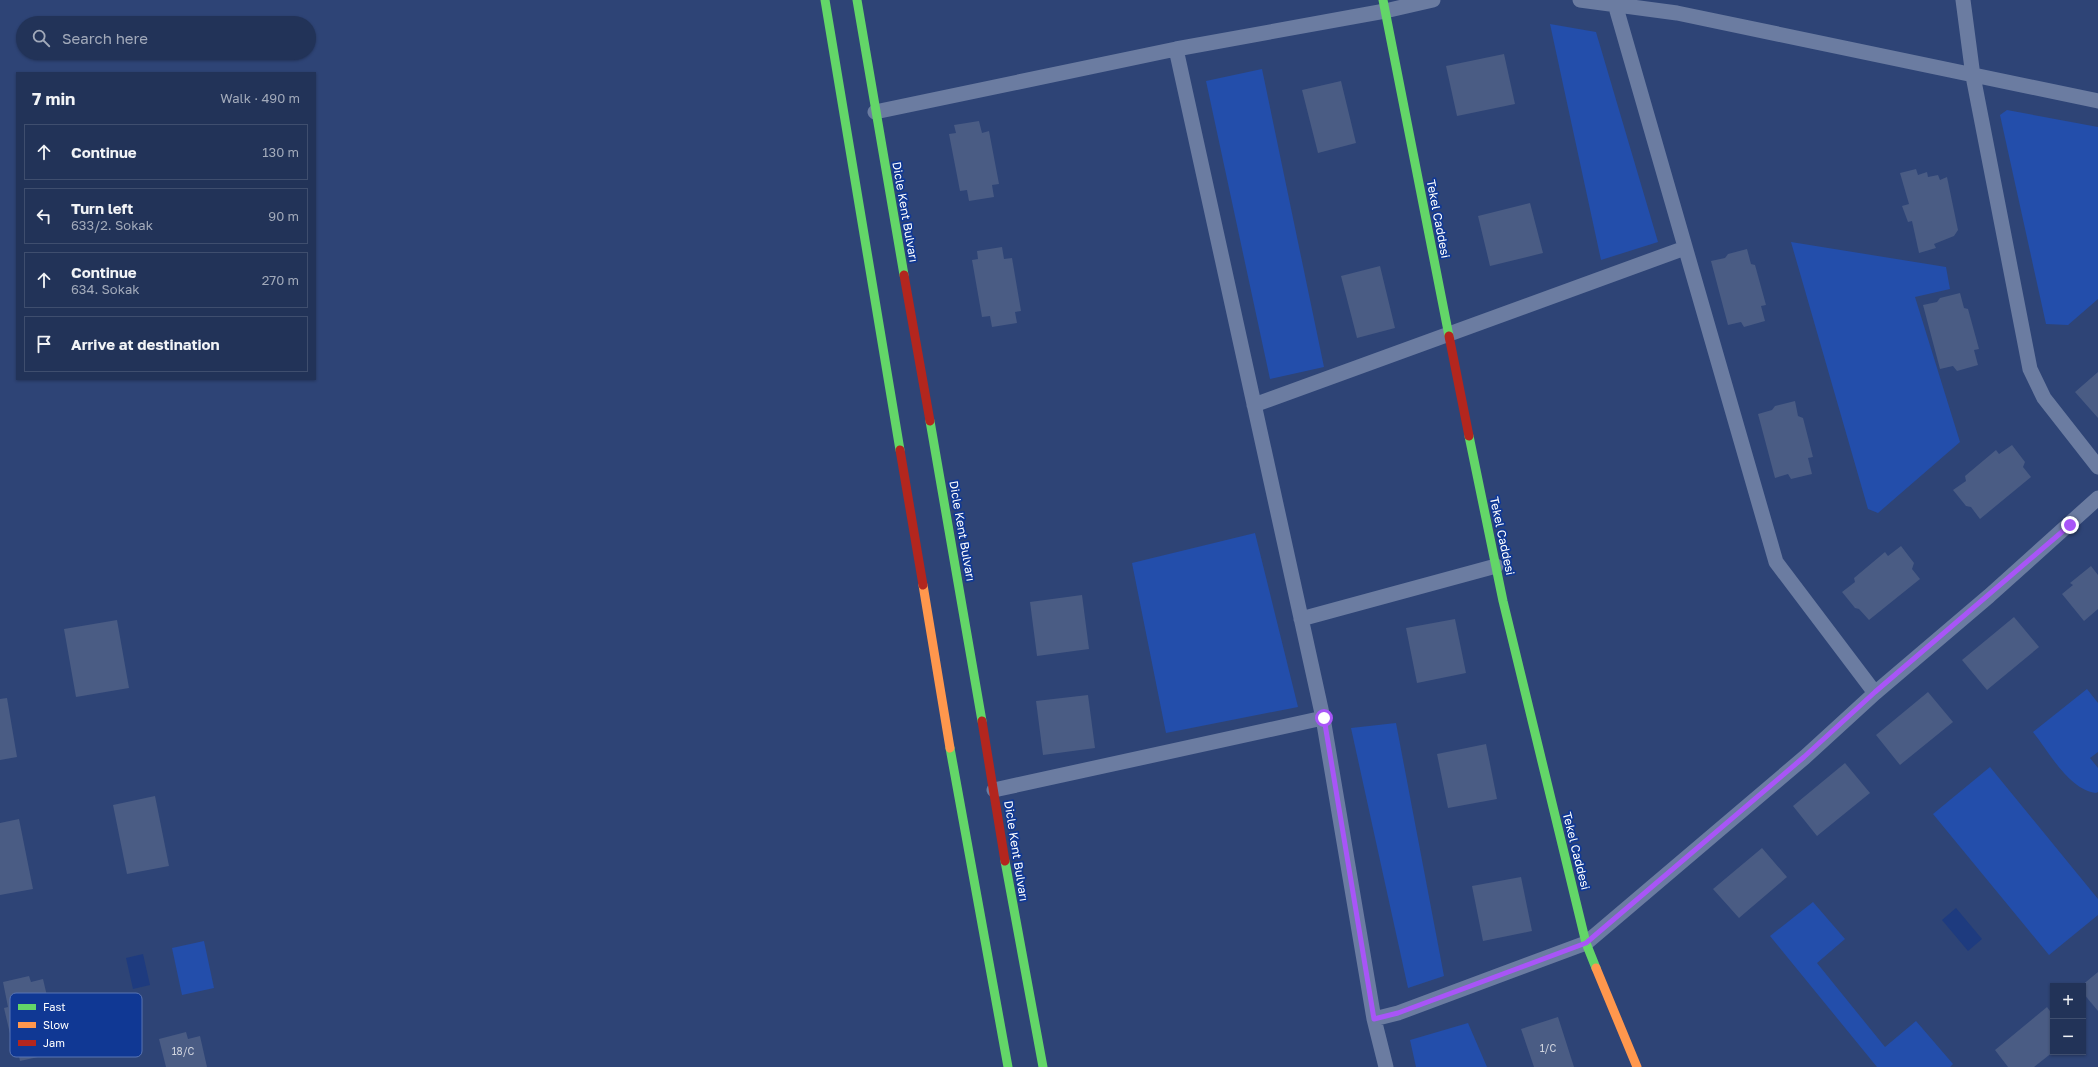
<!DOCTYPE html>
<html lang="en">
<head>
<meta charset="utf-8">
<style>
	body { margin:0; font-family:"Golos Text",sans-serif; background:#2a3b5e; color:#f1f3f6 }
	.controls { position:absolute; right:12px; bottom:12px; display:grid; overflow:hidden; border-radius:0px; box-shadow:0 1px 3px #0004 }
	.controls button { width:36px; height:36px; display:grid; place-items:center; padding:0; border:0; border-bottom:1px solid #3f4e6e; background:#223358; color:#f1f3f6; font:20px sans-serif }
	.stop { position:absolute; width:12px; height:12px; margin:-9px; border:3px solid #a855f7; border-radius:50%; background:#fff }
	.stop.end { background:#a855f7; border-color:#fff; box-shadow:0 1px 4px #0008 }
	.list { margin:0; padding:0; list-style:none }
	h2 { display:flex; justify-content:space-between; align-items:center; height:52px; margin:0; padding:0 16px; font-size:17px }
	h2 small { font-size:13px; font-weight:400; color:#a2aaba }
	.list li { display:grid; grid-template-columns:26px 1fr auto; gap:12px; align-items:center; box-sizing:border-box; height:56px; margin:0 8px 8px; padding:0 8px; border:1px solid #3f4e6e; border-radius:0px }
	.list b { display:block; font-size:15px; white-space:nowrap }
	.list p { margin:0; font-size:13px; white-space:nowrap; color:#a2aaba }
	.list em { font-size:13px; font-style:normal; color:#a2aaba }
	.icon { flex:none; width:22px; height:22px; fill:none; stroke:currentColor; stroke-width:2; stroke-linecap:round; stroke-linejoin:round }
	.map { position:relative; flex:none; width:2098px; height:1067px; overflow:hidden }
	.search { position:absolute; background:#223358; box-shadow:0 1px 3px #0004; left:16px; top:16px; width:300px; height:44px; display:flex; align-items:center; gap:10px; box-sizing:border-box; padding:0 14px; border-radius:22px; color:#a2aaba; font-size:15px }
	.panel { position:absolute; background:#223358; box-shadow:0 1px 3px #0004; left:16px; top:72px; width:300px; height:308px; border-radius:0px }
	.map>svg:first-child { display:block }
	.green { fill:#234eab }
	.water { fill:#1e3b7f }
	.building { fill:#4a5c84 }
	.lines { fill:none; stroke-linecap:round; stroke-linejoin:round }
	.street { stroke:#6b7ca1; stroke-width:15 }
	.fast { stroke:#63d668; stroke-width:9 }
	.slow { stroke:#ff974d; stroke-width:9 }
	.jam { stroke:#b3261e; stroke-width:9 }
	.route { stroke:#a855f7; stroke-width:5 }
	.labels { text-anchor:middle; stroke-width:3.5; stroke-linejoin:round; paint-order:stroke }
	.number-label { font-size:10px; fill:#d2d6e0 }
	.street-label { font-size:12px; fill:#fff; stroke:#103894 }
	.key { fill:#103894; stroke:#5874b4; stroke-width:1 }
	.key-label { font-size:11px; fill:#fff }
</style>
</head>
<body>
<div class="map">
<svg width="2098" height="1067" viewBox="0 0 2098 1067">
	<rect width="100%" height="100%" fill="#2e4476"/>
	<path class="green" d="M 1550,24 L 1596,32 L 1658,242 L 1601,260 Z
		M 1262,69 L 1324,367 L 1270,379 L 1206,81 Z
		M 2007,110 L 2098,127 L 2098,299 L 2068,325 L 2046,324 L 2000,115 Z
		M 1791,242 L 1946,267 L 1950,289 L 1915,297 L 1960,442 L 1878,513 L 1868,509 Z
		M 1255,533 L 1298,707 L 1166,733 L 1132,563 Z
		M 2087,689 L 2098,703 L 2098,752 L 2090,758 L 2098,768 L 2098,792 L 2096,793 C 2069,790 2049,752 2033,732 Z
		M 1396,723 L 1444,976 L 1408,988 L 1351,728 Z
		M 1990,767 L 2098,899 L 2098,915 L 2049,955 L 1933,814 Z
		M 1813,902 L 1845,939 L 1817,963 L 1885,1047 L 1916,1021 L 1953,1064 L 1950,1067 L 1877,1067 L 1770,936 Z
		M 204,941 L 214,988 L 182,995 L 172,948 Z
		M 1468,1023 L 1487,1067 L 1416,1067 L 1410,1040 Z"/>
	<path class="water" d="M 1956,908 L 1982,939 L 1968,951 L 1942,920 Z
		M 143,954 L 150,985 L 133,989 L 126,958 Z"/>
	<path class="building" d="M 1504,54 L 1515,104 L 1457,116 L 1446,66 Z
		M 1341,81 L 1356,143 L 1318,153 L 1302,90 Z
		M 979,121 L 982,133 L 989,131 L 999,184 L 992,185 L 994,197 L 969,201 L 967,190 L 960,191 L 949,134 L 956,133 L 954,125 Z
		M 1916,169 L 1918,175 L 1927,172 L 1928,177 L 1938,175 L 1940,180 L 1947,177 L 1958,230 L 1954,236 L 1934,244 L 1936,248 L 1919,253 L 1912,221 L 1908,222 L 1902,206 L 1909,204 L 1900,173 Z
		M 1530,203 L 1543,253 L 1490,266 L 1478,216 Z
		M 1002,247 L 1004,259 L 1012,258 L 1021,311 L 1015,312 L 1017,323 L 992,327 L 990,316 L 982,317 L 972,260 L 978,259 L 977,251 Z
		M 1747,249 L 1751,264 L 1755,265 L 1766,305 L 1761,306 L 1765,321 L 1744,327 L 1741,322 L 1728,325 L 1711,261 L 1725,258 L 1728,254 Z
		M 1380,266 L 1395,328 L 1357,338 L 1341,276 Z
		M 1960,293 L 1964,308 L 1968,309 L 1979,349 L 1974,350 L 1978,365 L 1957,371 L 1953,366 L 1940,369 L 1923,305 L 1937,302 L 1940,298 Z
		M 2098,372 L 2098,418 L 2075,392 Z
		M 1795,401 L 1798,416 L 1803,418 L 1813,457 L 1808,458 L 1812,474 L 1791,479 L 1788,474 L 1775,478 L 1758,414 L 1772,410 L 1775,406 Z
		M 2012,445 L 2025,462 L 2023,467 L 2031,477 L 1980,519 L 1971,507 L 1966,506 L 1953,490 L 1966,481 L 1965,476 L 1996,450 L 1999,454 Z
		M 1901,546 L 1914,563 L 1912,569 L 1920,579 L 1869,620 L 1859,609 L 1855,608 L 1842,592 L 1855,582 L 1854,578 L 1885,552 L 1888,556 Z
		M 2091,566 L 2098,575 L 2098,609 L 2084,621 L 2062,594 L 2073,585 L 2070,583 Z
		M 1082,595 L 1089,649 L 1037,656 L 1030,602 Z
		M 2014,617 L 2039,647 L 1987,690 L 1962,660 Z
		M 1455,619 L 1466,673 L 1417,683 L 1406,628 Z
		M 117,620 L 129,688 L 76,697 L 64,629 Z
		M 1928,692 L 1953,722 L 1900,765 L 1876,735 Z
		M 1088,695 L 1095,748 L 1043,755 L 1036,701 Z
		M 7,698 L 17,757 L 0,760 L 0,699 Z
		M 1486,744 L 1497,799 L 1448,808 L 1437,754 Z
		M 1845,763 L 1870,793 L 1817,836 L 1793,806 Z
		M 155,796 L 169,866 L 127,874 L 113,805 Z
		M 19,819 L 33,889 L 0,895 L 0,823 Z
		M 1762,848 L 1787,877 L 1739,918 L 1713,889 Z
		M 1521,877 L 1532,931 L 1483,941 L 1472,886 Z
		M 2098,972 L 2098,1011 L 2083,993 L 2083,986 L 2081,986 Z
		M 29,976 L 31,982 L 43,979 L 59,1047 L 46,1050 L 47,1055 L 20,1061 L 15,1037 L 11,1038 L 4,1008 L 8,1007 L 3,982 Z
		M 2047,1007 L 2053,1015 L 2053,1052 L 2034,1067 L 2008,1067 L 1995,1050 Z
		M 1558,1017 L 1574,1067 L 1534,1067 L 1521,1029 Z
		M 186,1032 L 188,1039 L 200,1036 L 207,1067 L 166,1067 L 159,1039 Z"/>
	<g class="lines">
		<path class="street" d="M 1580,0 L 1677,13 L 2098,101
			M 1963,0 L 1973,76 L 2030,369 L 2044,398 L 2098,467
			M 1615,4 L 1776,562 L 1875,693
			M 1176,49 L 1323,718 L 1374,1019 L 1386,1067
			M 875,112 L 1176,49 L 1385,11 L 1433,0
			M 1254,405 L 1685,248
			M 1301,619 L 1496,566
			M 994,790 L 1323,718
			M 1374,1019 L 1398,1013 L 1586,943 L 1805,757 L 1875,693 L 1989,596 L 2098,498"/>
		<path class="fast" d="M 825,0 L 900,450
			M 857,0 L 904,275
			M 1383,0 L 1449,336
			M 930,421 L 982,721
			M 1469,436 L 1503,601 L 1586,943 L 1596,968
			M 950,748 L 1008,1067
			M 1005,861 L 1043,1067"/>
		<path class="slow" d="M 923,585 L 950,748
			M 1596,968 L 1637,1067"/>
		<path class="jam" d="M 904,275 L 930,421
			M 1449,336 L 1469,436
			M 900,450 L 923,585
			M 982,721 L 1005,861"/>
	</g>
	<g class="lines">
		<path class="route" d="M 1324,718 L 1374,1019 L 1398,1013 L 1586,943 L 1804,757 L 1875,692 L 2070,525"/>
	</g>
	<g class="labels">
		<g class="number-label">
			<text x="1548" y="1052">1/C</text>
			<text x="183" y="1055">18/C</text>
		</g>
		<g class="street-label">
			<text transform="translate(905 212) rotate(80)" y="4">Dicle Kent Bulvarı</text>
			<text transform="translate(1438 219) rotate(79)" y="4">Tekel Caddesi</text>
			<text transform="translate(962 531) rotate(80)" y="4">Dicle Kent Bulvarı</text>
			<text transform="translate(1502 536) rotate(78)" y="4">Tekel Caddesi</text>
			<text transform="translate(1016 851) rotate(81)" y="4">Dicle Kent Bulvarı</text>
			<text transform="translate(1576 851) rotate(76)" y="4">Tekel Caddesi</text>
		</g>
	</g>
	<rect x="10" y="993" width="132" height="64" rx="6" class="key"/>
	<rect x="18" y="1004" width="18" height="6" fill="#63d668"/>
	<rect x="18" y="1022" width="18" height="6" fill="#ff974d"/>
	<rect x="18" y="1040" width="18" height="6" fill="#b3261e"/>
	<g class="key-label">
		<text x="43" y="1011">Fast</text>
		<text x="43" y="1029">Slow</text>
		<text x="43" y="1047">Jam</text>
	</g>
</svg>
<div class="controls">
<button>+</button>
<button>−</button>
</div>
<div class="stop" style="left:1324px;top:718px"></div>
<div class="stop end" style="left:2070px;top:525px"></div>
<div class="search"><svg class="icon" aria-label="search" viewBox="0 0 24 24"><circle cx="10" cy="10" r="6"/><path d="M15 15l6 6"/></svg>Search here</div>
<section class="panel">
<h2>7 min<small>Walk · 490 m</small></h2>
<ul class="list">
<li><svg class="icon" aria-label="ahead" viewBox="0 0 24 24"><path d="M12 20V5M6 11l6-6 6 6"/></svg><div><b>Continue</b></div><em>130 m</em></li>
<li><svg class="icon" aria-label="left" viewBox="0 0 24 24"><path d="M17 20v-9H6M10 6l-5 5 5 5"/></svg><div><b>Turn left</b><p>633/2. Sokak</p></div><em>90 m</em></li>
<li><svg class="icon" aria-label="ahead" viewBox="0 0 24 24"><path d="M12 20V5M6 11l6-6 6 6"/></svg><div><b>Continue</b><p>634. Sokak</p></div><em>270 m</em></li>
<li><svg class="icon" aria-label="arrive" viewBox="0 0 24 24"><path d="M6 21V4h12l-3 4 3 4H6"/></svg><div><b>Arrive at destination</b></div></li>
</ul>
</section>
</div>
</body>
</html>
